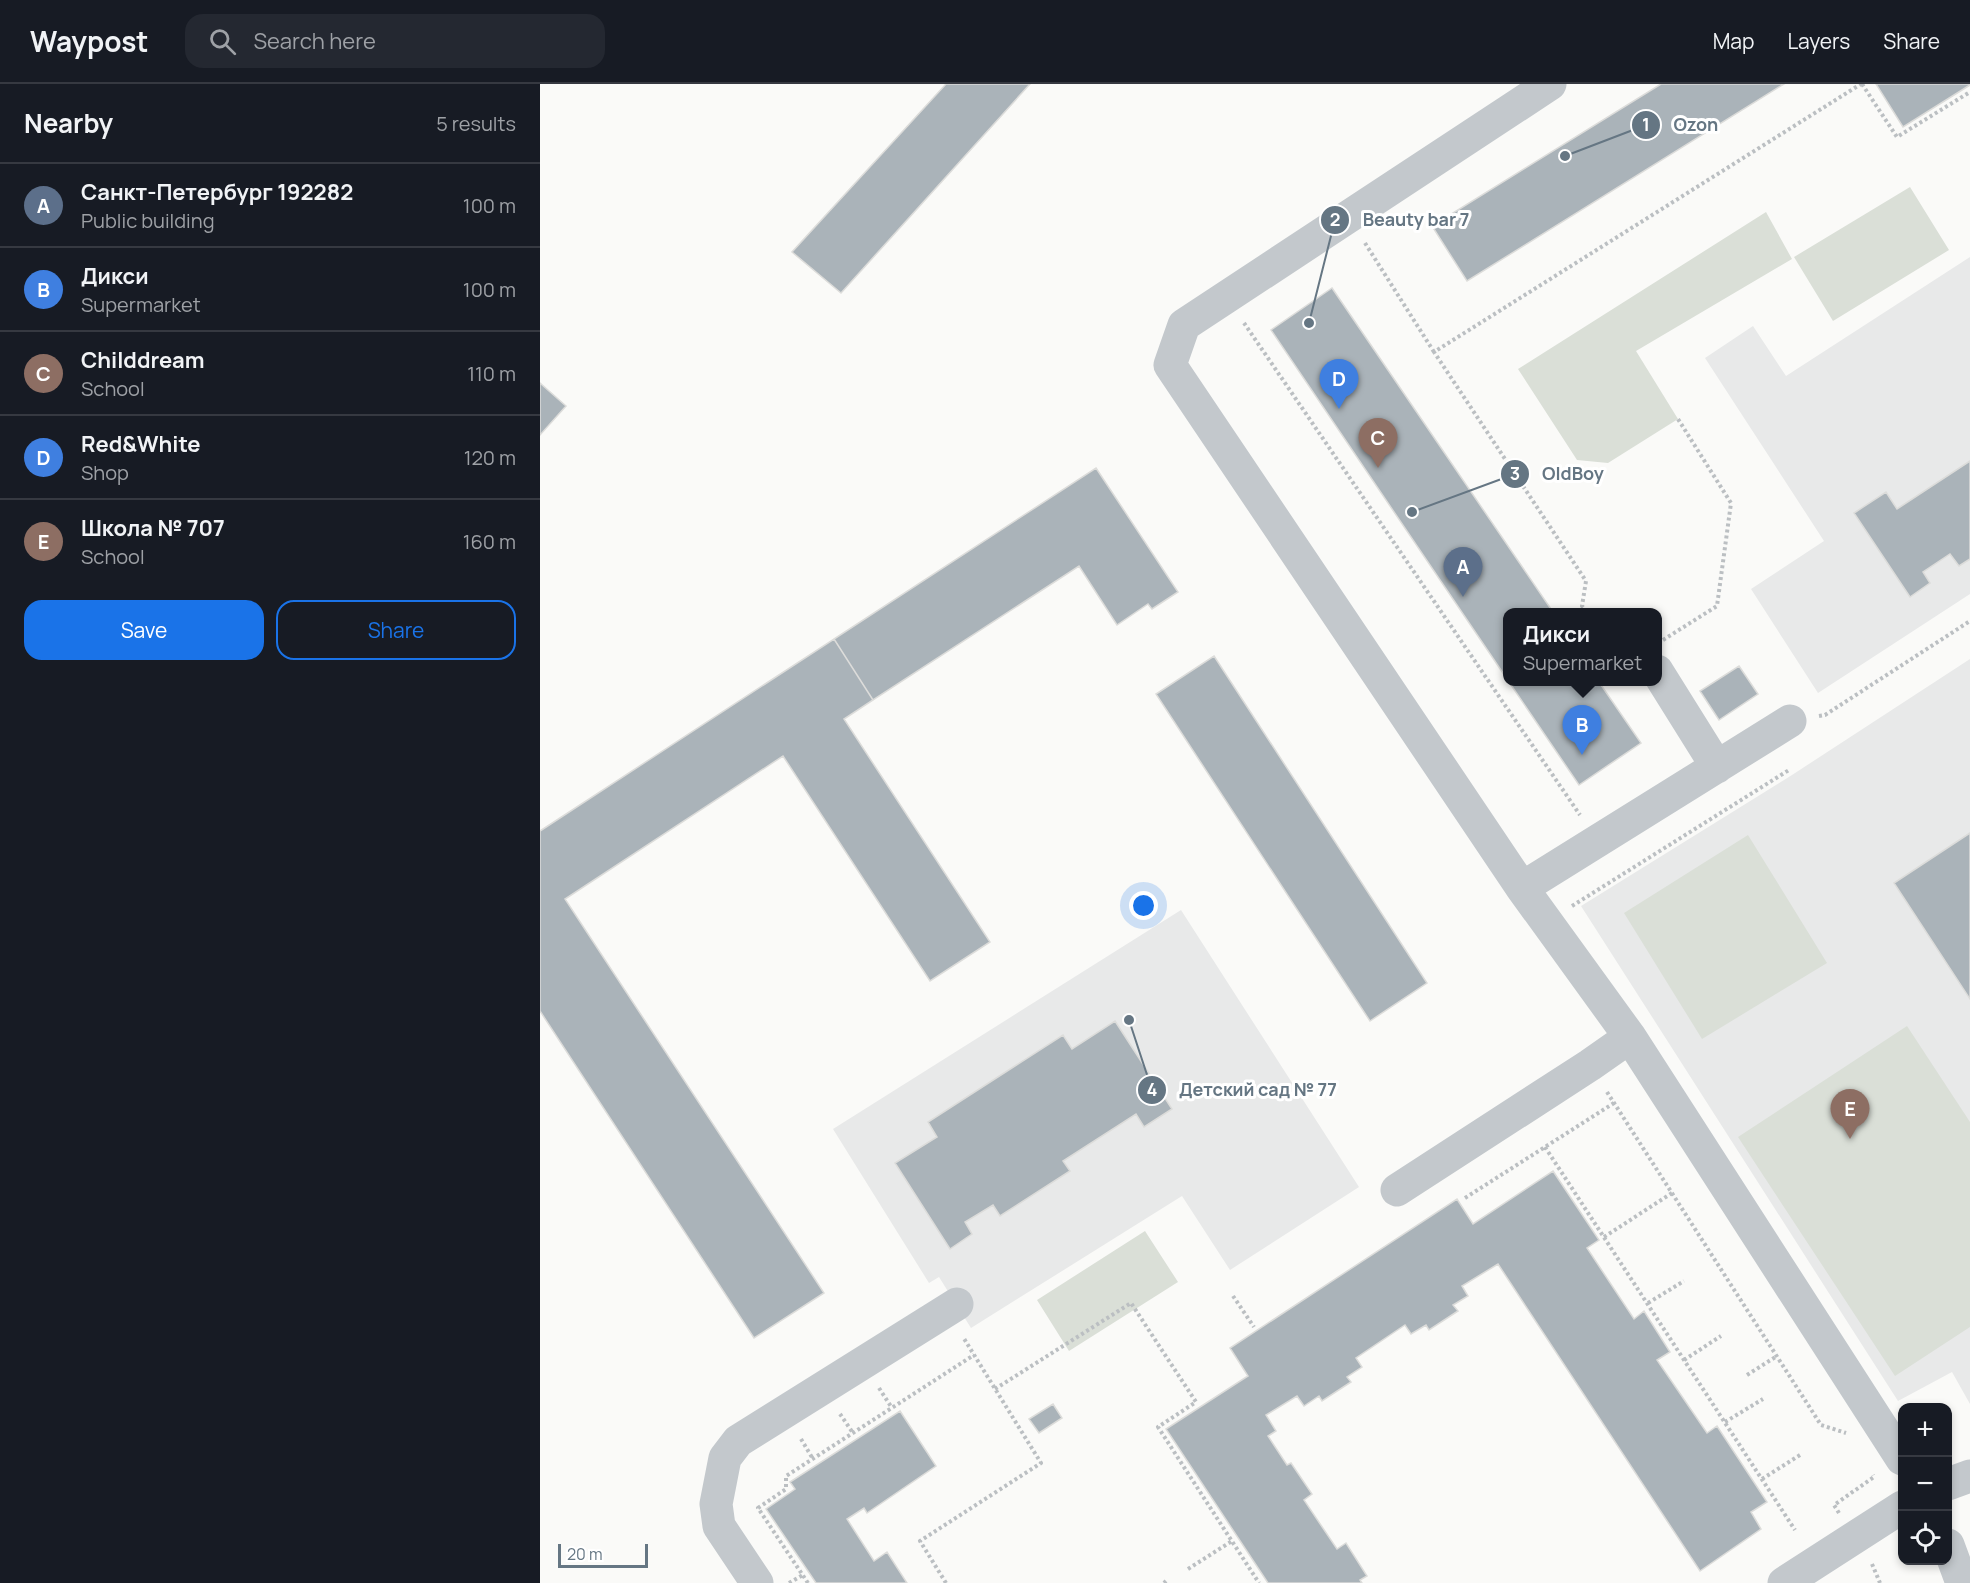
<!DOCTYPE html>
<html lang="en">
<head>
<meta charset="utf-8">
<style>
	body { margin:0; font-family:Manrope,sans-serif; background:#242831; color:#f1f3f6 }
	.controls { position:absolute; right:18px; bottom:18px; display:grid; overflow:hidden; border-radius:12px; box-shadow:0 3px 9px #0003 }
	.controls button { width:54px; height:54px; display:grid; place-items:center; padding:0; border:0; border-bottom:2px solid #363941; background:#171b24; color:#f1f3f6; font:30px sans-serif }
	.scale { position:absolute; left:18px; bottom:15px; width:90px; box-sizing:border-box; padding-left:6px; border:3px solid #657683; border-top:0; font-size:16px; line-height:21px; white-space:nowrap; color:#657683; -webkit-text-stroke:4px #fff; paint-order:stroke }
	.you { position:absolute; left:604px; top:822px; width:21px; height:21px; margin:-15px; border:4px solid #fff; border-radius:50%; background:#1a73e8; box-shadow:0 0 0 9px #1a73e833 }
	.badge { display:grid; place-items:center; width:39px; height:39px; border-radius:50%; background:#1a73e8; color:#fff; font-size:20px; font-weight:700 }
	.pin { position:absolute; translate:-50% -50px; filter:drop-shadow(0 2px 3px #0008) }
	.pin::after { content:''; position:absolute; top:32px; width:21px; height:18px; background:inherit; clip-path:polygon(0 0,100% 0,50% 100%) }
	.popup { position:absolute; left:963px; top:524px; width:159px; height:78px; box-sizing:border-box; display:grid; place-content:center; border-radius:12px; background:#171b24; filter:drop-shadow(0 2px 4px #0005); font-size:20px; white-space:nowrap; color:#9ea1a6 }
	.popup b { font-size:22px; color:#f1f3f6 }
	.popup::after { content:''; position:absolute; left:50%; top:100%; margin-left:-12px; border:12px solid transparent; border-top-color:#171b24 }
	.list { margin:0; padding:0; list-style:none }
	h2 { display:flex; justify-content:space-between; align-items:center; height:78px; margin:0; padding:0 24px; font-size:26px }
	h2 small { font-size:20px; font-weight:400; color:#9ea1a6 }
	.list li { display:grid; grid-template-columns:39px 1fr auto; gap:18px; align-items:center; box-sizing:border-box; height:84px; padding:0 24px; border-top:2px solid #363941 }
	.list b { display:block; font-size:22px; white-space:nowrap }
	.list p { margin:0; font-size:20px; white-space:nowrap; color:#9ea1a6 }
	.list em { font-size:20px; font-style:normal; color:#9ea1a6 }
	.actions { display:flex; gap:12px; padding:18px 24px }
	.actions a { flex:1; padding:14px 0; border:2px solid #1a73e8; border-radius:18px; text-align:center; font-size:21px; color:#1a73e8 }
	.actions .main { background:#1a73e8; color:#fff }
	.icon { flex:none; width:33px; height:33px; fill:none; stroke:currentColor; stroke-width:2; stroke-linecap:round; stroke-linejoin:round }
	.map { position:relative; flex:none; width:1430px; height:1499px; overflow:hidden }
	header { display:flex; align-items:center; gap:36px; box-sizing:border-box; height:84px; padding:0 30px; background:#171b24; border-bottom:2px solid #363941 }
	header strong { font-size:28px }
	nav { display:flex; gap:33px; margin-inline-start:auto; font-size:21px }
	.search { width:420px; height:54px; background:#242831; display:flex; align-items:center; gap:15px; box-sizing:border-box; padding:0 21px; border-radius:18px; color:#9ea1a6; font-size:22px }
	main { display:flex }
	aside { flex:1; background:#171b24 }
	.map>svg:first-child { display:block }
	.built { fill:#e8e9e9 }
	.green { fill:#dadfd7 }
	.building { fill:#aab3b9; stroke:#dcdcda; stroke-width:1.5 }
	.lines { fill:none; stroke-linecap:round; stroke-linejoin:round }
	.path { stroke:#bbbfc2; stroke-width:4; stroke-dasharray:3 3; stroke-linecap:butt }
	.minor { stroke:#c3c8cc; stroke-width:33 }
	.leader { fill:none; stroke:#657683; stroke-width:2 }
	.callout-dot { fill:#657683; stroke:#fff; stroke-width:2 }
	.mark-label { font-size:18px; text-anchor:middle; font-weight:bold; fill:#fff }
	.callout-label { font-size:18px; text-anchor:middle; font-weight:bold; fill:#657683; stroke:#fff; stroke-width:6; stroke-linejoin:round; paint-order:stroke }
</style>
</head>
<body>
<header>
<strong>Waypost</strong>
<div class="search"><svg class="icon" aria-label="search" viewBox="0 0 24 24"><circle cx="10" cy="10" r="6"/><path d="M15 15l6 6"/></svg>Search here</div>
<nav><a>Map</a><a>Layers</a><a>Share</a></nav>
</header>
<main>
<aside>
<h2>Nearby<small>5 results</small></h2>
<ul class="list">
<li><span class="badge" style="background:#5c6f8a">A</span><div><b>Санкт-Петербург 192282</b><p>Public building</p></div><em>100 m</em></li>
<li><span class="badge" style="background:#3f7fe0">B</span><div><b>Дикси</b><p>Supermarket</p></div><em>100 m</em></li>
<li><span class="badge" style="background:#8d6e63">C</span><div><b>Childdream</b><p>School</p></div><em>110 m</em></li>
<li><span class="badge" style="background:#3f7fe0">D</span><div><b>Red&amp;White</b><p>Shop</p></div><em>120 m</em></li>
<li><span class="badge" style="background:#8d6e63">E</span><div><b>Школа № 707</b><p>School</p></div><em>160 m</em></li>
</ul>
<div class="actions"><a class="main">Save</a><a>Share</a></div>
</aside>
<div class="map">
<svg width="1430" height="1499" viewBox="0 0 1430 1499">
	<rect width="100%" height="100%" fill="#fafaf8"/>
	<path class="built" d="M 1430,173 L 1430,510 L 1278,609 L 1211,505 L 1284,457 L 1165,274 L 1213,242 L 1246,292 Z
		M 1430,575 L 1430,1320 L 1412,1288 L 1358,1317 L 1041,822 L 1252,691 Z
		M 641,826 L 819,1103 L 690,1186 L 642,1112 L 431,1244 L 399,1193 L 389,1199 L 293,1045 Z"/>
	<path class="green" d="M 1370,103 L 1409,166 L 1293,237 L 1254,173 Z
		M 1226,128 L 1252,175 L 1096,267 L 1138,335 L 1068,379 L 1037,376 L 978,285 Z
		M 1208,751 L 1287,879 L 1162,955 L 1084,829 Z
		M 1367,942 L 1430,1038 L 1430,1243 L 1355,1292 L 1198,1053 Z
		M 605,1147 L 638,1198 L 529,1267 L 497,1216 Z"/>
	<path class="building" d="M 406,0 L 490,0 L 301,209 L 252,168 Z
		M 1121,0 L 1244,0 L 927,197 L 892,142 Z
		M 1336,0 L 1430,0 L 1430,1 L 1363,43 Z
		M 792,204 L 1013,528 L 967,528 L 967,595 L 731,246 Z
		M 0,299 L 26,322 L 0,351 Z
		M 1430,377 L 1430,475 L 1419,482 L 1410,470 L 1383,488 L 1390,499 L 1370,513 L 1314,429 L 1346,408 L 1357,425 Z
		M 556,384 L 638,508 L 612,525 L 608,520 L 577,541 L 539,482 L 333,616 L 294,555 Z
		M 294,555 L 333,616 L 304,635 L 450,858 L 390,897 L 243,672 L 25,815 L 284,1209 L 214,1254 L 0,927 L 0,747 Z
		M 674,572 L 887,899 L 830,937 L 616,610 Z
		M 1199,582 L 1218,610 L 1179,636 L 1160,607 Z
		M 969,598 L 1059,598 L 1101,659 L 1039,701 Z
		M 1430,749 L 1430,915 L 1354,799 Z
		M 575,937 L 632,1025 L 604,1043 L 596,1030 L 523,1077 L 530,1087 L 460,1132 L 453,1121 L 425,1138 L 432,1150 L 410,1165 L 355,1079 L 397,1053 L 388,1038 L 523,951 L 532,965 Z
		M 1013,1087 L 1059,1156 L 1047,1164 L 1094,1235 L 1104,1227 L 1130,1268 L 1117,1276 L 1167,1349 L 1177,1342 L 1227,1418 L 1211,1428 L 1221,1445 L 1160,1487 L 958,1180 L 922,1202 L 928,1212 L 913,1221 L 918,1227 L 889,1246 L 886,1241 L 871,1250 L 865,1241 L 816,1274 L 822,1283 L 807,1293 L 811,1298 L 782,1317 L 779,1312 L 764,1322 L 757,1312 L 726,1331 L 736,1347 L 728,1352 L 747,1381 L 751,1379 L 772,1410 L 764,1416 L 797,1465 L 806,1459 L 827,1492 L 820,1496 L 822,1499 L 728,1499 L 626,1345 L 708,1292 L 690,1264 L 917,1115 L 933,1140 Z
		M 513,1320 L 522,1334 L 499,1349 L 489,1335 Z
		M 360,1327 L 396,1382 L 327,1429 L 324,1424 L 307,1435 L 334,1477 L 347,1468 L 367,1499 L 276,1499 L 226,1425 L 255,1405 L 250,1398 Z"/>
	<g class="lines">
		<path class="path" d="M 1322,0 L 1357,53 L 1430,8
			M 825,159 L 894,268
			M 704,239 L 1040,731
			M 1047,528 L 1042,522 L 1046,497 L 894,268 L 1321,0
			M 1123,556 L 1177,522 L 1191,419 L 1138,335
			M 1279,632 L 1285,631 L 1430,537
			M 1032,822 L 1249,686
			M 1067,1008 L 1281,1341 L 1306,1349
			M 1005,1063 L 1255,1446
			M 925,1114 L 1074,1019
			M 1064,1153 L 1132,1109
			M 693,1212 L 714,1243
			M 1108,1219 L 1144,1197
			M 1144,1276 L 1181,1252
			M 1207,1291 L 1237,1272
			M 339,1304 L 352,1324
			M 455,1305 L 591,1219 L 656,1318 L 618,1343 L 719,1499
			M 300,1330 L 313,1349
			M 1185,1338 L 1223,1315
			M 261,1355 L 273,1375
			M 1222,1395 L 1260,1371
			M 1299,1429 L 1294,1421 L 1334,1393 L 1333,1391
			M 1332,1480 L 1340,1499
			M 648,1485 L 692,1457
			M 249,1499 L 263,1491
			M 268,1499 L 218,1424 L 246,1405 L 246,1392 L 434,1271
			M 406,1499 L 380,1457 L 501,1379 L 423,1253
			M 624,1499 L 626,1497"/>
		<path class="minor" d="M 1010,0 L 644,241 L 630,281 L 982,804 L 1090,953 L 1362,1375
			M 1117,587 L 1177,683
			M 982,804 L 1250,637
			M 857,1106 L 1050,981 L 1090,953
			M 1408,1400 L 1430,1392
			M 1408,1461 L 1422,1499
			M 217,1499 L 179,1442 L 176,1420 L 185,1374 L 198,1357 L 417,1220
			M 1244,1499 L 1362,1423"/>
	</g>
	<path class="leader" d="M1025 72L1106 41M769 239L795 136M872 428L975 390M589 936L612 1006"/>
	<g class="callout-dot">
		<circle cx="1025" cy="72" r="6"/>
		<circle cx="769" cy="239" r="6"/>
		<circle cx="872" cy="428" r="6"/>
		<circle cx="589" cy="936" r="6"/>
		<circle cx="1106" cy="41" r="15"/>
		<circle cx="795" cy="136" r="15"/>
		<circle cx="975" cy="390" r="15"/>
		<circle cx="612" cy="1006" r="15"/>
	</g>
	<g class="mark-label">
		<text x="1106" y="47">1</text>
		<text x="795" y="142">2</text>
		<text x="975" y="396">3</text>
		<text x="612" y="1012">4</text>
	</g>
	<g class="callout-label">
		<text x="1156" y="47">Ozon</text>
		<text x="876" y="142">Beauty bar 7</text>
		<text x="1033" y="396">OldBoy</text>
		<text x="718" y="1012">Детский сад № 77</text>
	</g>
</svg>
<div class="controls">
<button>+</button>
<button>−</button>
<button><svg class="icon" aria-label="locate" viewBox="0 0 24 24"><circle cx="12" cy="12" r="6"/><path d="M12 2v4M12 18v4M2 12h4M18 12h4"/></svg></button>
</div>
<div class="scale">20 m</div>
<div class="you"></div>
<div class="pin badge" style="left:923px;top:513px;background:#5c6f8a">A</div>
<div class="pin badge" style="left:1042px;top:671px;background:#3f7fe0">B</div>
<div class="popup"><b>Дикси</b>Supermarket</div>
<div class="pin badge" style="left:838px;top:384px;background:#8d6e63">C</div>
<div class="pin badge" style="left:799px;top:325px;background:#3f7fe0">D</div>
<div class="pin badge" style="left:1310px;top:1055px;background:#8d6e63">E</div>
</div>
</main>
</body>
</html>
